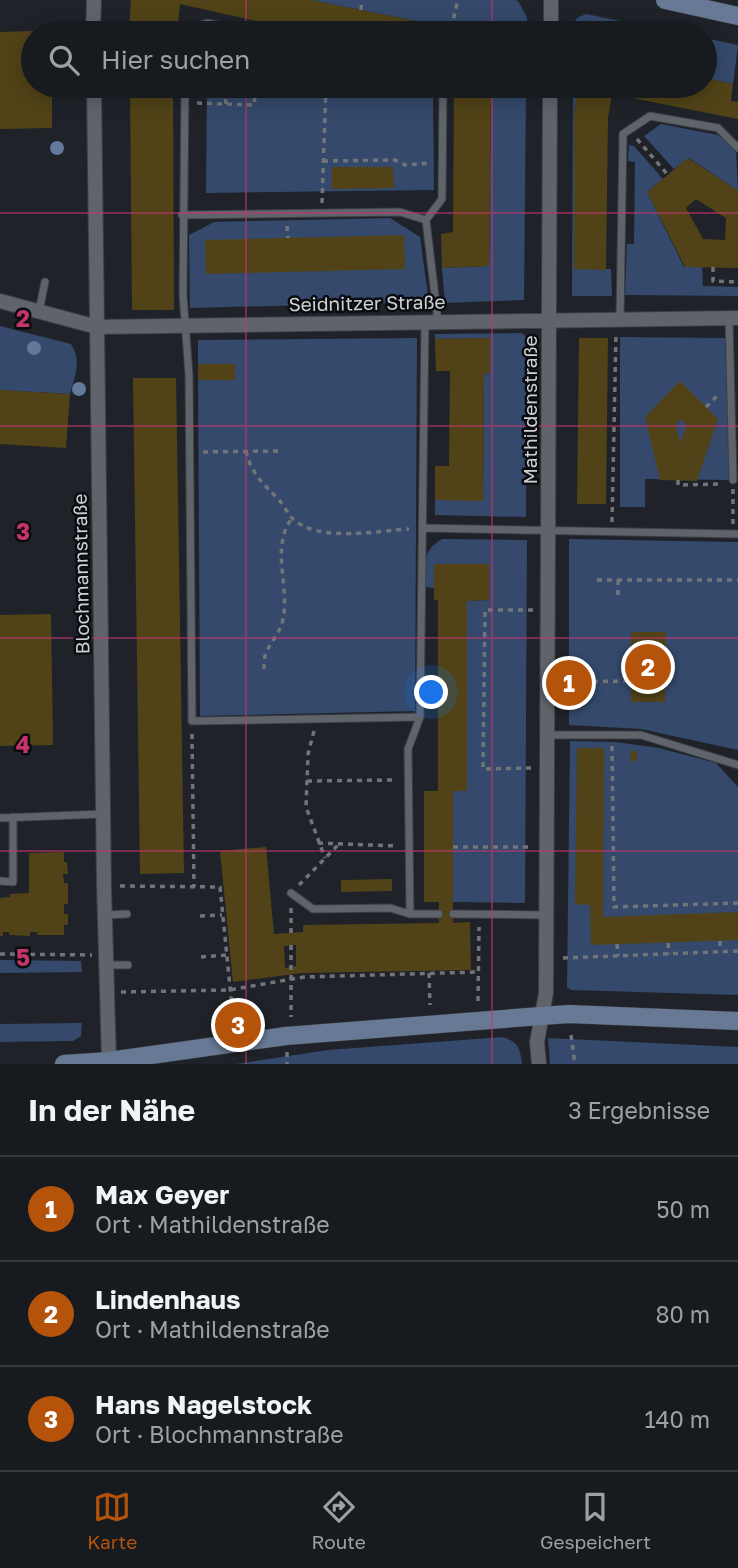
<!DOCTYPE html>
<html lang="de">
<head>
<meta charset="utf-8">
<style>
	body { margin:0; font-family:"Golos Text",sans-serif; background:#24272c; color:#f1f3f6 }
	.you { position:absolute; left:432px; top:693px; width:24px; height:24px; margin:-18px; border:5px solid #fff; border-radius:50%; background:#1a73e8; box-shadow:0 0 0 10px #1a73e833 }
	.badge { display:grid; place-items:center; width:46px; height:46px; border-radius:50%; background:#b45309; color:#fff; font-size:23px; font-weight:700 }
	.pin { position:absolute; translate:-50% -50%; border:4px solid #fff; box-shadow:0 2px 7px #0006 }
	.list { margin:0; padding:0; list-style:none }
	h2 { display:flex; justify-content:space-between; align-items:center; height:91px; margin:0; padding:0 28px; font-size:30px }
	h2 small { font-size:23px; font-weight:400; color:#9ea1a4 }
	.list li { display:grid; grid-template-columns:46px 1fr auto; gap:21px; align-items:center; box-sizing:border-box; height:105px; padding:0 28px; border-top:2px solid #36383d }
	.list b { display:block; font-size:26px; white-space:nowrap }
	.list p { margin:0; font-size:23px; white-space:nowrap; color:#9ea1a4 }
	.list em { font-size:23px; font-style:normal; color:#9ea1a4 }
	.icon { flex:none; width:38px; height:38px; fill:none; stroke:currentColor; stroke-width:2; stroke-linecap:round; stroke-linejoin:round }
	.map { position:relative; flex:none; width:738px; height:1064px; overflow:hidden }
	.search { position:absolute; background:#171a1f; box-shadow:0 4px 18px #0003; left:21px; right:21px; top:21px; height:77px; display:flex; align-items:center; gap:18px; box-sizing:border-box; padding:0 24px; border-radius:38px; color:#9ea1a4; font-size:26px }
	.sheet { height:406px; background:#171a1f }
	nav { display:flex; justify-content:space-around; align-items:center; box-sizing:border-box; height:98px; border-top:2px solid #36383d; background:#171a1f; font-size:19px; color:#9ea1a4 }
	nav a { display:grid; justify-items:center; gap:4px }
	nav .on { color:#b45309 }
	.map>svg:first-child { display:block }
	.green { fill:#34496b }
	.building { fill:#514317; fill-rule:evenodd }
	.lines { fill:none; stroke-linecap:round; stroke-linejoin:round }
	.service-casing { stroke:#3c3f45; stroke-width:9 }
	.minor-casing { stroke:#3c3f45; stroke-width:16 }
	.secondary-casing { stroke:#3c3f45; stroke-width:19 }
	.path { stroke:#71757a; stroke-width:3.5; stroke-dasharray:5 5; stroke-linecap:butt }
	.service { stroke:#5f646b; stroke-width:7 }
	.minor { stroke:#5f646b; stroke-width:14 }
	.secondary { stroke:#677994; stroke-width:18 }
	.tree { fill:#63799c }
	.grid { fill:none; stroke:#c4346d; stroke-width:2; stroke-opacity:0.55 }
	.labels { text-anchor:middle; stroke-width:5; stroke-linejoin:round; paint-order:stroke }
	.street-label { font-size:19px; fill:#ced1d5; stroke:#0b0c0f }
	.grid-label { font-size:23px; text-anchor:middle; font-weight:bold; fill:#c4346d; stroke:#0b0c0f; stroke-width:5; stroke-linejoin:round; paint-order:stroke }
</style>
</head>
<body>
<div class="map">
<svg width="738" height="1064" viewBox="0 0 738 1064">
	<rect width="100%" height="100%" fill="#1f2329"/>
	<path class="green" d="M 311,0 L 515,0 L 518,1 L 527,17 L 527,33 L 476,33 Z
		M 586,14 L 680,33 L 573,33 L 573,24 L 577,18 Z
		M 705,38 L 738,45 L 733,84 L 705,78 Z
		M 207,86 L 398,86 L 433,94 L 434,190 L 206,193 Z
		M 491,86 L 526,86 L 524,300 L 445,303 L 442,268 L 489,266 Z
		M 573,86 L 579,86 L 574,113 L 606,269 L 611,269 L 612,296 L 572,296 Z
		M 661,124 L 718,135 L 736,150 L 738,191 L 689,158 L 674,169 L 644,136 Z
		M 629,145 L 634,146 L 663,179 L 647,192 L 684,267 L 702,267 L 703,286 L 738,287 L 738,296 L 625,295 L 627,244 L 634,244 L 635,162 L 628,161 Z
		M 390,218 L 420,237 L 429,302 L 190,308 L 189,235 L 214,222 Z
		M 0,326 L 71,344 C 82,361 75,376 70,394 L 0,390 Z
		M 522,333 L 527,338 L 526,517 L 435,515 L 435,500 L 483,500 L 484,374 L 490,372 L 490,338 L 435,339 L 435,334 Z
		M 620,337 L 725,338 L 730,480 L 645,479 L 645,507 L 620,507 Z
		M 417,338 L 415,711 L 200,716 L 198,380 L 235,380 L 234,364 L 198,364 L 198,340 Z
		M 442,539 L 527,540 L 525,903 L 453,902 L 453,791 L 467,790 L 467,601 L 488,600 L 489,564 L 435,564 L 434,588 L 425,587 C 426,565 421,551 442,539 Z
		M 569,539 L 738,542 L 738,750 L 641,729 L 569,725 Z
		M 570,741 L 616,742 L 659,748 L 716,763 L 738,787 L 738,995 L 571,990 L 567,987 Z
		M 0,960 L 81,961 L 82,972 L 0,973 Z
		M 82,1023 L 81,1036 L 73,1041 L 0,1042 L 0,1024 Z
		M 503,1037 C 519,1043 520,1048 522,1064 L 236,1064 L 328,1050 Z
		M 548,1038 L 738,1047 L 738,1064 L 550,1064 Z"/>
	<path class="building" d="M 131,0 L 311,0 L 470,32 L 309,33 L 180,4 L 177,33 L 129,33 Z
		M 33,31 L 33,86 L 52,86 L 52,128 L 0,129 L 0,32 Z
		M 705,78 L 733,84 L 731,101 L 738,102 L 738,119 L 612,94 L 608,118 L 606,270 L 574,269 L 574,113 L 579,86 L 705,86 Z
		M 130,86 L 173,86 L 174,310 L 132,310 Z
		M 454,86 L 491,86 L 489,266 L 442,268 L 441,234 L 453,232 Z
		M 688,158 L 738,191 L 738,268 L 685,267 L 647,192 ZM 696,199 L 726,218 L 725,240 L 703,239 L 686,208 Z
		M 332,167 L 393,167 L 394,188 L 332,189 Z
		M 404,235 L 405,269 L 206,274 L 205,240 Z
		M 490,338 L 490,373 L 484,374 L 483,501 L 435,500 L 435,466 L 449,466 L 450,371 L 436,371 L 435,339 Z
		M 579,338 L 608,338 L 606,504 L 577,504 Z
		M 198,364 L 235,364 L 235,380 L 198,380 Z
		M 133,378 L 176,378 L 184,873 L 140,874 Z
		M 680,381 L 718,419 L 697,481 L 660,480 L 645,417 ZM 682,419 L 687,426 L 680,442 L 675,424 Z
		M 0,390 L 70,394 L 66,448 L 0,444 Z
		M 434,564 L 489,564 L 489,600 L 467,601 L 467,791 L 453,791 L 453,923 L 470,922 L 471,970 L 302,973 L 233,982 L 220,851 L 266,847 L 274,934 L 303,932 L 303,925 L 439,923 L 439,902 L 424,902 L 424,791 L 438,791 L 438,600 L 434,600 ZM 296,945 L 296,966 L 285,968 L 284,946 Z
		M 51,614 L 53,745 L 0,746 L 0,615 Z
		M 631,632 L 666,632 L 665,702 L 631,702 Z
		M 577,748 L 604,748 L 603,917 L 738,912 L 738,940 L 591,945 L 590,905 L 575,904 Z
		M 630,751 L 637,751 L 637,761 L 631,761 Z
		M 64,852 L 64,862 L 67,862 L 68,874 L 63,874 L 64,883 L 68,883 L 68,904 L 64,904 L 64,914 L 68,914 L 68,925 L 64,925 L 64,935 L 37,935 L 37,932 L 30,932 L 30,936 L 9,935 L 9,932 L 3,932 L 3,936 L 0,936 L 0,898 L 10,897 L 10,894 L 29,893 L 29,853 Z
		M 392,879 L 392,891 L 341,892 L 341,880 Z"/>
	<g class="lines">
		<defs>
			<path id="service" d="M 187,33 L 187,30 L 207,23 L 257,33
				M 185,86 L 183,295 L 189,375 L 192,721 L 420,717
				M 182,215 L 400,212 L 426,220
				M 39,311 L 45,282
				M 620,319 L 623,134 L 650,116 L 718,128 L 738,148
				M 729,319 L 733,480
				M 438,321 L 426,220 L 442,199 L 443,86
				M 422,528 L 738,534
				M 547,735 L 641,735 L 738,765
				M 0,818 L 103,814
				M 0,881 L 13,882 L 13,817
				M 291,893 L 313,909 L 390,908 L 410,914 L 439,914
				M 410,914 L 408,749 L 420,717 L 425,322
				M 453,914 L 546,915
				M 105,915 L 127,914
				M 106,965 L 128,965"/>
			<path id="minor" d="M 93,33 L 94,0
				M 551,33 L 551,0
				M 94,86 L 104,886 L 109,1061
				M 0,301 L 97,327 L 738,318
				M 539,1064 L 537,1042 L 546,993 L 550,86"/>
			<path id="secondary" d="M 665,0 L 738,16
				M 64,1064 L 109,1061 L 286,1036 L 541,1016 L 569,1014 L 738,1021"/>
		</defs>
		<use href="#service" class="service-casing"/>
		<use href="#minor" class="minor-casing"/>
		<use href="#secondary" class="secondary-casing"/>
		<path class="path" d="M 361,10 L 362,0
			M 451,28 L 458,0
			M 197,103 L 254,105 L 256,86
			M 226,104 L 225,90 L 311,91 L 320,86
			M 637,139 L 668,175
			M 323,161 L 395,160 L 405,165 L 431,163
			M 322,203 L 326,86
			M 287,226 L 288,238
			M 713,267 L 713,281 L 738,282
			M 706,407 L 719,394
			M 246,451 C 251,474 264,484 279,500 C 284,505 287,513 292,518 C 317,543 376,531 409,529
			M 203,452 L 278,451
			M 678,480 L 678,485 L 723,484
			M 733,489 L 733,524
			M 612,522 L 616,333
			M 597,580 L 738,580
			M 618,595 L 618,580
			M 264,669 C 264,664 264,657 266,653 C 271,641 281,632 283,619 C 290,585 270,548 292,518
			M 563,682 L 627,681
			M 314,731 L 308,754 L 306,807 L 325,858
			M 192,734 L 194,887
			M 612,746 L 614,907 L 738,903
			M 531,768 L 483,769 L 485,610 L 533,610
			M 307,781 L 396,780
			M 318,843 L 397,846
			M 453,847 L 531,847
			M 299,885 L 339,844
			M 120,886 L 220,887 L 234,1027
			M 200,916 L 222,915
			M 291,933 L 291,907
			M 720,941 L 720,951
			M 668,943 L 669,954
			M 617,944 L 618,956
			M 291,945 L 291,1017
			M 0,954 L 92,955
			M 201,957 L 226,955
			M 563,958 L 738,951
			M 429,973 L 430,1005
			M 121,992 L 229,990 L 304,977 L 479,972
			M 478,1001 L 479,927
			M 571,1035 L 575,1064
			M 287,1052 L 287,1064"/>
		<use href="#service" class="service"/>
		<use href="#minor" class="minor"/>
		<use href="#secondary" class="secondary"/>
	</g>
	<g class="tree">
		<circle cx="57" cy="148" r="7"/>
		<circle cx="34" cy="348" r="7"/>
		<circle cx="79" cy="389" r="7"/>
	</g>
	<path class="grid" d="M 246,0 L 246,33M 492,0 L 492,33M 246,86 L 246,1064M 492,86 L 492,1064M 0,213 L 738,213M 0,426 L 738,426M 0,638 L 738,638M 0,851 L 738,851"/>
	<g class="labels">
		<g class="street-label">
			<text transform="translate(367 303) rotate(-1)" y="7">Seidnitzer Straße</text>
			<text transform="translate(530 410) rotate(-90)" y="7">Mathildenstraße</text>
			<text transform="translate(81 574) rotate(-91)" y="7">Blochmannstraße</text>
		</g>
	</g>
	<g class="grid-label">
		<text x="23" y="327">2</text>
		<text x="23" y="540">3</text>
		<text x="23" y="753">4</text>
		<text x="23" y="966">5</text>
	</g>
</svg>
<div class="you"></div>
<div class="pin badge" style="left:569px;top:683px">1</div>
<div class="pin badge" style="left:648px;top:667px">2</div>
<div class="pin badge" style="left:238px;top:1025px">3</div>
<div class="search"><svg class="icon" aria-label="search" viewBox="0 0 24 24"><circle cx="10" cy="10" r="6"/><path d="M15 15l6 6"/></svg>Hier suchen</div>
</div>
<section class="sheet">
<h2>In der Nähe<small>3 Ergebnisse</small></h2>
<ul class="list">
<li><span class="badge">1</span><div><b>Max Geyer</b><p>Ort · Mathildenstraße</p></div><em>50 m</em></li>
<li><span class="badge">2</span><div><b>Lindenhaus</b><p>Ort · Mathildenstraße</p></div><em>80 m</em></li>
<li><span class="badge">3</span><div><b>Hans Nagelstock</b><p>Ort · Blochmannstraße</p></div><em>140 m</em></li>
</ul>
</section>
<nav>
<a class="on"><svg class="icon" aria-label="map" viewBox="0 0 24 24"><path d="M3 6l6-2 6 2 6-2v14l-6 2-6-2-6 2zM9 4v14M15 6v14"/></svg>Karte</a>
<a><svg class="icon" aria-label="directions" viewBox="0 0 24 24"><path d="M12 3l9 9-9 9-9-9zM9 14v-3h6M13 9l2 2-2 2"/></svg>Route</a>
<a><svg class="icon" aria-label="saved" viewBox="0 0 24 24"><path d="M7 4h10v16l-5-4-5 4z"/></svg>Gespeichert</a>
</nav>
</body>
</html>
